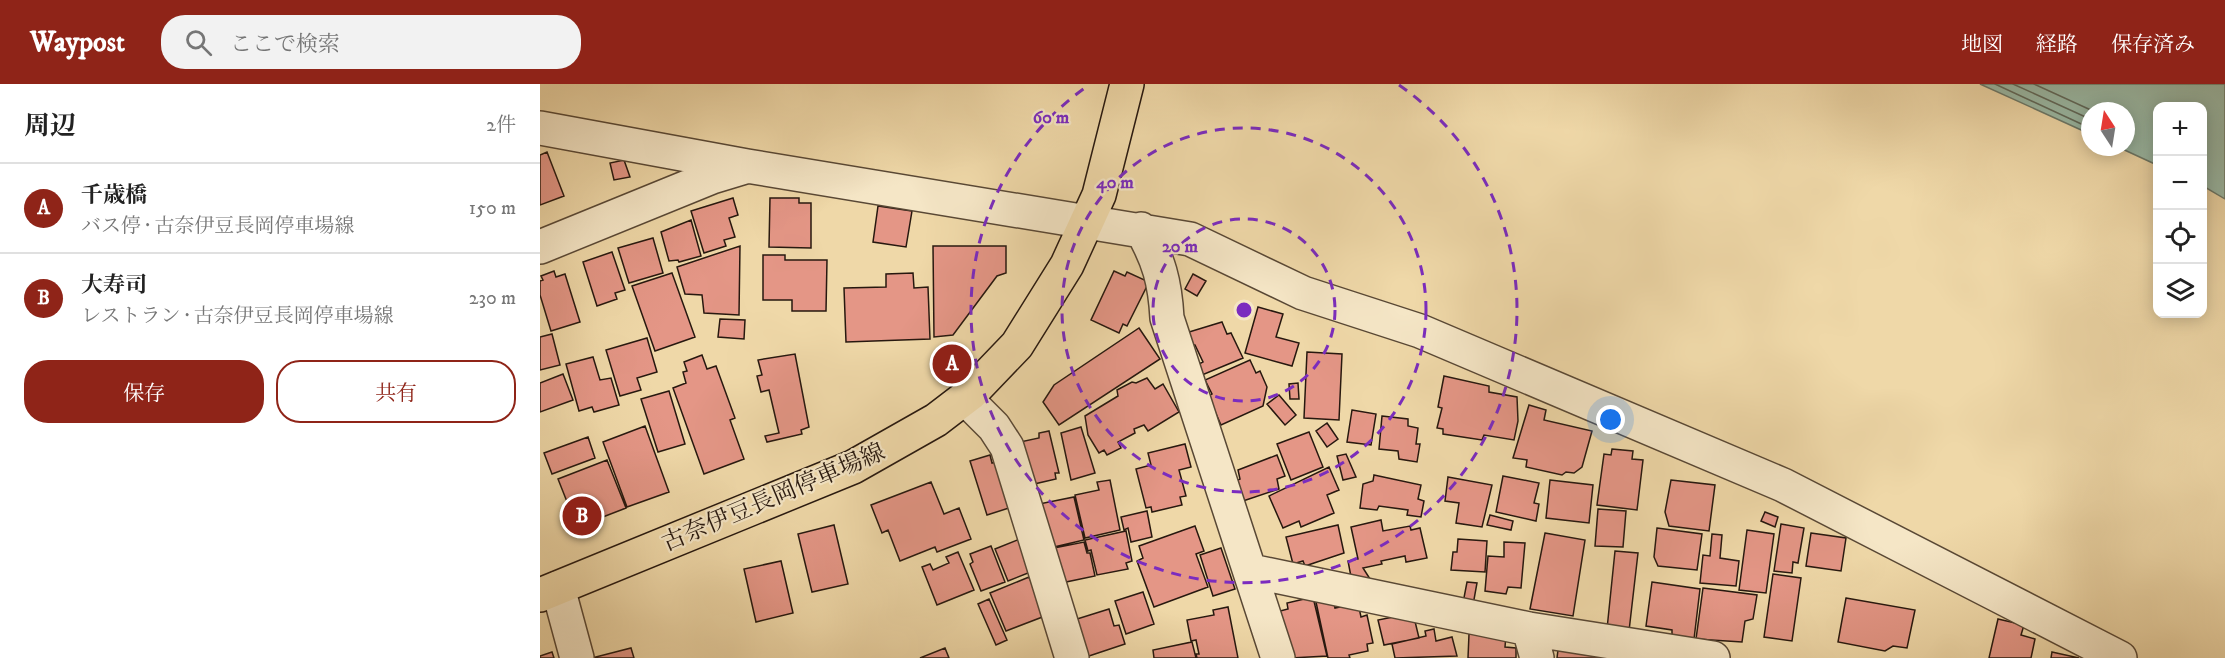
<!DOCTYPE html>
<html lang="ja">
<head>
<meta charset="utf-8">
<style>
	body { margin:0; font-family:"IM FELL DW Pica","Noto Serif JP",serif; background:#f2f2f2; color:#222 }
	.controls { position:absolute; right:18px; top:18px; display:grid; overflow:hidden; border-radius:12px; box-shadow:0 3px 15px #0003 }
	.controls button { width:54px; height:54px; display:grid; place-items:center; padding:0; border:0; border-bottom:2px solid #e0e0e0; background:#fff; color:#222; font:30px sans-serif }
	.compass { position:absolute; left:1541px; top:18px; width:54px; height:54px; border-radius:50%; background:#fff; box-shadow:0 3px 15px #0003; rotate:348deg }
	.you { position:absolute; left:1071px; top:336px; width:21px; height:21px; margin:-15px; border:4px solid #fff; border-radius:50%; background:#1a73e8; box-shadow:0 0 0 9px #1a73e833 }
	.badge { display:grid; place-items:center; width:39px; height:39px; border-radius:50%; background:#8f2418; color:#fff; font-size:20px; font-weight:700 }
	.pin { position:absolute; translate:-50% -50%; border:3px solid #fff; box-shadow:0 2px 6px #0006 }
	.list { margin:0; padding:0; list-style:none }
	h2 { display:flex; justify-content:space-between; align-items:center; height:78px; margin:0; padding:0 24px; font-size:26px }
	h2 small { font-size:20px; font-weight:400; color:#767676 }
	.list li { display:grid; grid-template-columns:39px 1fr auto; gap:18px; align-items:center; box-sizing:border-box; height:90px; padding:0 24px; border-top:2px solid #e0e0e0 }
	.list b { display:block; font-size:22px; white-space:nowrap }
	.list p { margin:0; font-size:20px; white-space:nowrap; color:#767676 }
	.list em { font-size:20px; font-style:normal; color:#767676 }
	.actions { display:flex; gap:12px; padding:18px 24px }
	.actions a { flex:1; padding:14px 0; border:2px solid #8f2418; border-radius:24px; text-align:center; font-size:21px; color:#8f2418 }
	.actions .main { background:#8f2418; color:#fff }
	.icon { flex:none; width:33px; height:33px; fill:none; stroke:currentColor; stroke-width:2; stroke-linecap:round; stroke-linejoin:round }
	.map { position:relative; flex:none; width:1685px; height:574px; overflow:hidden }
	header { display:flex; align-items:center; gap:36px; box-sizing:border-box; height:84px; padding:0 30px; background:#8f2418; color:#fff }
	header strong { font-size:28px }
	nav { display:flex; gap:33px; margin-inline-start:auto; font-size:21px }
	.search { width:420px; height:54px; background:#f2f2f2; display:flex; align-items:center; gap:15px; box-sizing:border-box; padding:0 21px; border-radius:24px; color:#767676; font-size:22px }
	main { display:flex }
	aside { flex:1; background:#fff }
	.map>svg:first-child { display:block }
	.water { fill:#9abaa7; stroke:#6c796a; stroke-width:1.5 }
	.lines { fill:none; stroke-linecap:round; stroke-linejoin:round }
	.shore { stroke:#60695b; stroke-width:1.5 }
	.building { fill:#e49686; stroke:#27180f; stroke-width:1.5 }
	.minor-casing { stroke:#594835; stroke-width:36 }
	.major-casing { stroke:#27180f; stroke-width:36 }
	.minor { stroke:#f5e6c6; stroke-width:33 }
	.major { stroke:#efd8a8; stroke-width:33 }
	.ring { fill:none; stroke:#7b2cbf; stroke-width:3; stroke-dasharray:10 8 }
	.labels { text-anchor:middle; stroke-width:4.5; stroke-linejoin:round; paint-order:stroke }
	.street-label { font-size:24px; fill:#27180f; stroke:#f5e6c6 }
	.centre { fill:#7b2cbf; stroke:#f5e6c6; stroke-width:3 }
	.ring-label { font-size:18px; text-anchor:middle; font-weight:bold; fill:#7b2cbf; stroke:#f5e6c6; stroke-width:4.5; stroke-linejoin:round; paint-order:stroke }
</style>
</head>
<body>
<header>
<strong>Waypost</strong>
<div class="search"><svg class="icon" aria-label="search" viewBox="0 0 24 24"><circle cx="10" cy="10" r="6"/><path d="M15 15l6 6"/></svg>ここで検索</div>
<nav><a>地図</a><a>経路</a><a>保存済み</a></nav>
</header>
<main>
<aside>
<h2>周辺<small>2件</small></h2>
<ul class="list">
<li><span class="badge">A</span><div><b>千歳橋</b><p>バス停 · 古奈伊豆長岡停車場線</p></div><em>150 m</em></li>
<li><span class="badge">B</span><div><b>大寿司</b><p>レストラン · 古奈伊豆長岡停車場線</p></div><em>230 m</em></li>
</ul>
<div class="actions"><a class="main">保存</a><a>共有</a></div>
</aside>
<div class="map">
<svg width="1685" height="574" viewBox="0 0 1685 574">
	<rect width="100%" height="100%" fill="#efd8a8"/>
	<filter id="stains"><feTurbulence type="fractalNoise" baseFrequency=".00333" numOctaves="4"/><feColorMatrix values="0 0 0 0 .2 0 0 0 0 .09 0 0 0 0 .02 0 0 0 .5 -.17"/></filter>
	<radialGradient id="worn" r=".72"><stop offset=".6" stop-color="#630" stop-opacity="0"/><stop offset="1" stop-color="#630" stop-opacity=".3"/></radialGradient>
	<path class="water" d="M 1440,0 L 1685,0 L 1685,115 L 1663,102 L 1662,22 L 1618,22 L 1617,81 L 1578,63 L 1586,63 L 1586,27 L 1550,27 L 1550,50 Z"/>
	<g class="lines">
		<path class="shore" d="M 1455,0 L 1550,44
			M 1473,0 L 1550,35
			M 1494,0 L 1553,27"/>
	</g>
	<path class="building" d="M 7,68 L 24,112 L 0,121 L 0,71 Z
		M 84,76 L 90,93 L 74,96 L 70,79 Z
		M 193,114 L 198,131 L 189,134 L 195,153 L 184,156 L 186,162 L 164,169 L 151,127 Z
		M 230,114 L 259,114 L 259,119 L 271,119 L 271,164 L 229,163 Z
		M 338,122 L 372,127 L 366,163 L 333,158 Z
		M 151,136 L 161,172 L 139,178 L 138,176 L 129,177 L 121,148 Z
		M 113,154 L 123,189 L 89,199 L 78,164 Z
		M 200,162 L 199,231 L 164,229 L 162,211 L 145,210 L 137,183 Z
		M 393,162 L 466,162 L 466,189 L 457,192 L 413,251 L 394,253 Z
		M 72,168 L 85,206 L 75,209 L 77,215 L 57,222 L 43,178 Z
		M 223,171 L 245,171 L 245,176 L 287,176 L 286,227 L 252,227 L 252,216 L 223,216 Z
		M 14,187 L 16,193 L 25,190 L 40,238 L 11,247 L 0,211 L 0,197 L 3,196 L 1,192 Z
		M 574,187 L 585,192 L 587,188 L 609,198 L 587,242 L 583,240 L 579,249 L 551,236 Z
		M 132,189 L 155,253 L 115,267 L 92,202 Z
		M 373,189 L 374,204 L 388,203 L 390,255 L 306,258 L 304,204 L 346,203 L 346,190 Z
		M 653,190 L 666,197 L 657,212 L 645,205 Z
		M 718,223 L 743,230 L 736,253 L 759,259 L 752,282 L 705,269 Z
		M 180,235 L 205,236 L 204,255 L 178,253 Z
		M 682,238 L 687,250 L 691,249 L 703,274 L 662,291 L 659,280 L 663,278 L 655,261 L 652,261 L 649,248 Z
		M 599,244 L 620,275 L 519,341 L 503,318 L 514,301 Z
		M 12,250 L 20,281 L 0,286 L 0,253 Z
		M 107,254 L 117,288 L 97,294 L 101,306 L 80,312 L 66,266 Z
		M 767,268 L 802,270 L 799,336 L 764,334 Z
		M 255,270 L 269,343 L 261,346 L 262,350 L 227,358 L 225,352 L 239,349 L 229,306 L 221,308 L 217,292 L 222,291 L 218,276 Z
		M 162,271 L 167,285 L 176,282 L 195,334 L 190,336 L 204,375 L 164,390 L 133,304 L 146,299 L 143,288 L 147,287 L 144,278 Z
		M 53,273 L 60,296 L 71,294 L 79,321 L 54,328 L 52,323 L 39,327 L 26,280 Z
		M 710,276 L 716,289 L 720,287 L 727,303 L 723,322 L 681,341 L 668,312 L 672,310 L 665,296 Z
		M 23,290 L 33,316 L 0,328 L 0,299 Z
		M 904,292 L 949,302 L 949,308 L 977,313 L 978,337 L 974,356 L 944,351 L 942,356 L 903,350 L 903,345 L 897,344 L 902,324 L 898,323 Z
		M 607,294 L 615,305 L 623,300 L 639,328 L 608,347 L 604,341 L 594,345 L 595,349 L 578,358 L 581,364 L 567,371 L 564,366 L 559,369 L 548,351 L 545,332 L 578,312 L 577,306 L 592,298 L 596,299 Z
		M 758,299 L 759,315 L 750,315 L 749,300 Z
		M 129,307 L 145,360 L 118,368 L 101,315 Z
		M 739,311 L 756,331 L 745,341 L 727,320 Z
		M 989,321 L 1006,326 L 1004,336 L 1052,347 L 1042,383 L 1034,389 L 1026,388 L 1022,391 L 986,383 L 987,376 L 973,374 Z
		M 812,326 L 836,330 L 831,361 L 807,358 Z
		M 842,332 L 868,335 L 868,342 L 878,344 L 876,360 L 880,360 L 877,378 L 859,375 L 858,367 L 839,365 Z
		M 787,339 L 798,355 L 787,363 L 776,347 Z
		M 105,342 L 129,408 L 87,423 L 63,358 Z
		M 541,343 L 555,389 L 531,396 L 521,349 Z
		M 509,347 L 519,389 L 515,389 L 516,395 L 494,400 L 480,358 L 499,354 L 499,349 Z
		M 769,348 L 783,383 L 751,396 L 737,360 Z
		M 48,353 L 55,374 L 12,390 L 4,369 Z
		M 645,360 L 651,383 L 639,386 L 646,412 L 640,413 L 642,421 L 612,428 L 611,423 L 606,424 L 596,385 L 611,381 L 608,369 Z
		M 1072,365 L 1093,367 L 1092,375 L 1103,376 L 1097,426 L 1057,421 L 1064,370 L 1071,371 Z
		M 806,370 L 816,393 L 803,396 L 797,372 Z
		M 450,371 L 452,379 L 457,378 L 472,423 L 447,431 L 430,377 Z
		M 737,371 L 745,392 L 737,395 L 739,405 L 700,418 L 693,398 L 700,395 L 698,386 Z
		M 67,376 L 86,424 L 37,443 L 18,395 Z
		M 789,383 L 799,406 L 787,411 L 794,429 L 761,443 L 759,437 L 743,444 L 729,412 Z
		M 834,391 L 881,401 L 878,415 L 884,417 L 881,433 L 867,431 L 868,426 L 839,422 L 837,426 L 820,424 L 823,400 L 833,397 Z
		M 963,392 L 999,399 L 994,419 L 999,420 L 996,437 L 956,428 Z
		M 908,393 L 952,401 L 942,443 L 916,439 L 919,419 L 905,417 Z
		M 570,396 L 580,446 L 545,454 L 535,411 L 559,406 L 557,398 Z
		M 1010,396 L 1053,401 L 1049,439 L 1006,434 Z
		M 1131,396 L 1175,401 L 1169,447 L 1129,442 L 1125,428 Z
		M 391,398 L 404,430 L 419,424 L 431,455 L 397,468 L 395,463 L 360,477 L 348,446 L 342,449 L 331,421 Z
		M 534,413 L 544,456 L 514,463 L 499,420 Z
		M 1058,425 L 1086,427 L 1083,463 L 1055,462 Z
		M 607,427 L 612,453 L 591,458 L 588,444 L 584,446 L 581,433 Z
		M 1225,428 L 1238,433 L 1235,443 L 1221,437 Z
		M 950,431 L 973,437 L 971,446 L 947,441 Z
		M 841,436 L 843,447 L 870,442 L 871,446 L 880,444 L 887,474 L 866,478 L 865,472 L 841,477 L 842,480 L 823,484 L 830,495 L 812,498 L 808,477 L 818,475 L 811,443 Z
		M 1241,440 L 1264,444 L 1258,479 L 1253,478 L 1252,489 L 1234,487 Z
		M 294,441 L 308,500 L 272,508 L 258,450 Z
		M 798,441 L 804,469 L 765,482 L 763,477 L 753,480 L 746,453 Z
		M 655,442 L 664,467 L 656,470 L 668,503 L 614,523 L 597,477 L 603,474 L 599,462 Z
		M 1117,444 L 1162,450 L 1157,486 L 1118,482 L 1114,473 Z
		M 1207,446 L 1234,450 L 1226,509 L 1199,506 Z
		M 586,447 L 592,477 L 586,479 L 588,485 L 557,491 L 551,466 L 548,467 L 545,456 Z
		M 1005,449 L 1045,456 L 1033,532 L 990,525 Z
		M 1271,449 L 1306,454 L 1301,487 L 1266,482 Z
		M 1172,450 L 1182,451 L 1180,474 L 1199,477 L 1196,502 L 1160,499 L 1163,471 L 1170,472 Z
		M 480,455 L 493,487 L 468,497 L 455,465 Z
		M 918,455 L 947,457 L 945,488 L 911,486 L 913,468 L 917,468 Z
		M 544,458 L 547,469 L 550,469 L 555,492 L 521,499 L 514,464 Z
		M 964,458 L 985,459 L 981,504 L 968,503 L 966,510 L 945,507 L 948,472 L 964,473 Z
		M 451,462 L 465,498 L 441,507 L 430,480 L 433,478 L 430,470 Z
		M 681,464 L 695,505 L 673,512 L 660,471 Z
		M 1075,467 L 1098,469 L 1089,547 L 1067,545 Z
		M 418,468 L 434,506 L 397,521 L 382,483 L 390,480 L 393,486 L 409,479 L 406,473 Z
		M 241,477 L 253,529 L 216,538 L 204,485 Z
		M 1233,490 L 1261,494 L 1252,557 L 1224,553 Z
		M 489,493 L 505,532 L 466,547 L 450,509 Z
		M 927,498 L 937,499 L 933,521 L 923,519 Z
		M 1112,498 L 1160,505 L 1154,555 L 1132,552 L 1132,546 L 1106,542 Z
		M 1163,504 L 1217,511 L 1213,535 L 1205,537 L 1202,558 L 1156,555 Z
		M 603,508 L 614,540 L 586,550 L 575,517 Z
		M 773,513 L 787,572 L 751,574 L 740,527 L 748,525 L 747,519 Z
		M 1306,514 L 1375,526 L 1367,564 L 1353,562 L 1345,567 L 1298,558 Z
		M 449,515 L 467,556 L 456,561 L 438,520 Z
		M 793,515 L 795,524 L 818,519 L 821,533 L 827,531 L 833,559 L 827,560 L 828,567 L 809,571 L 810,574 L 788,574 L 776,518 Z
		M 688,523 L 698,574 L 657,574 L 656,570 L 659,570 L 656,556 L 651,557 L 647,536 L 674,531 L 673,526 Z
		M 569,525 L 574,542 L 579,541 L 585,560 L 546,573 L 537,535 Z
		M 873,529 L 879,554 L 844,561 L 838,536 Z
		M 1458,535 L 1484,541 L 1481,551 L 1495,555 L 1491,574 L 1449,574 Z
		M 894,545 L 896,557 L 912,553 L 917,572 L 855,574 L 852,560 L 886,552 L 885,547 Z
		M 929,550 L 966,551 L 965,563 L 976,564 L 976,574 L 928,574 Z
		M 652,558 L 656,574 L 614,574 L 613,566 Z
		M 91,564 L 94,574 L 52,574 Z
		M 405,564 L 409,574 L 380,574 Z
		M 1018,566 L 1067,569 L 1067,574 L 1017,574 Z
		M 12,568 L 14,574 L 0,574 L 0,572 Z
		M 1512,568 L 1539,574 L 1511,574 Z"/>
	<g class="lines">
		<defs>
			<path id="minor" d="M 0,44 L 207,82 L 650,155 L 763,209 L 880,247 L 1243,401 L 1580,574
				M 601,145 C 619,176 625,198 627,234 L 738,574
				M 0,163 L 172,93 L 205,83
				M 425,314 L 454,343 L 467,363 L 532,574
				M 711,487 L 989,545 L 1173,574
				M 18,504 L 37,574
				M 989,545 L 997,574"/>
			<path id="major" d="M 0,511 L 313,383 L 396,336 L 430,310 L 477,261 L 527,181 L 559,111 L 587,0"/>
		</defs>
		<use href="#minor" class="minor-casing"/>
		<use href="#major" class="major-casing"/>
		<use href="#minor" class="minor"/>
		<use href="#major" class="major"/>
	</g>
	<g class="ring">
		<circle cx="704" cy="226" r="91"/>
		<circle cx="704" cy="226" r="182"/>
		<path d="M859 1A273 273 0 1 1 549 1"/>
	</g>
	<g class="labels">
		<g class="street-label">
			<text transform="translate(233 413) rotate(-23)" y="8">古奈伊豆長岡停車場線</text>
		</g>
	</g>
	<circle cx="704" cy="226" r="9" class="centre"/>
	<g class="ring-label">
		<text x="511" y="39">60 m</text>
		<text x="575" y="104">40 m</text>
		<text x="640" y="168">20 m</text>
	</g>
	<rect width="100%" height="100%" filter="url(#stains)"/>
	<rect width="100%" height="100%" fill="url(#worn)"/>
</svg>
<div class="controls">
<button>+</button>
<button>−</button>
<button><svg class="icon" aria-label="locate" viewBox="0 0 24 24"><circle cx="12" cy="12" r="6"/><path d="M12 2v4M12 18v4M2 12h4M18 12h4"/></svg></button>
<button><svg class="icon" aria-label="layers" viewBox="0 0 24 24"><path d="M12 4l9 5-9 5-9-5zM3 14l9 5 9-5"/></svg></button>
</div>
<svg class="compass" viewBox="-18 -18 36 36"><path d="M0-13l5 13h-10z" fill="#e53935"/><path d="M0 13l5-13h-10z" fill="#767676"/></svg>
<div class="you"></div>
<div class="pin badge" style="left:412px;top:280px">A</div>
<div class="pin badge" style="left:42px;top:432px">B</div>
</div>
</main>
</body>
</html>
